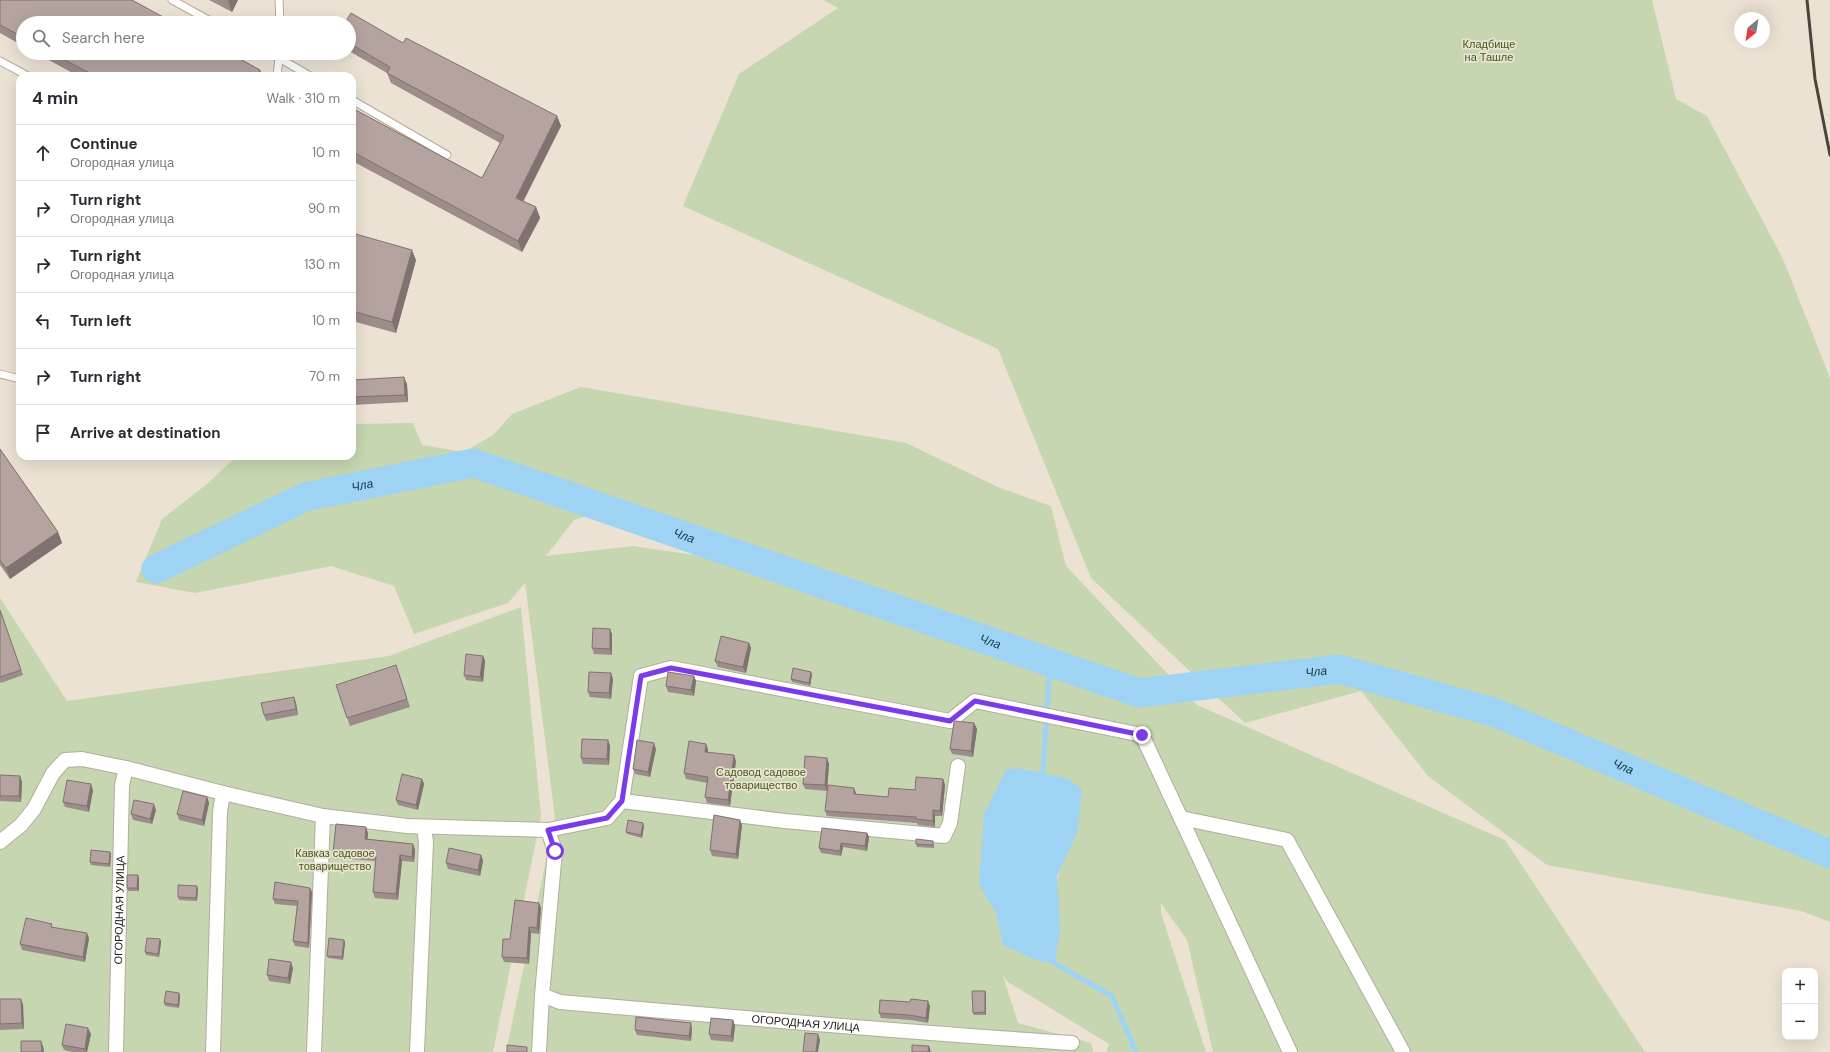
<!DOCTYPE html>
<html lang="en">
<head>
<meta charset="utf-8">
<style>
	body { margin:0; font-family:"DM Sans",sans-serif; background:#f7f7f7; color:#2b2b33 }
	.controls { position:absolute; right:12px; bottom:12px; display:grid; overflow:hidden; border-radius:8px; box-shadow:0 4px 16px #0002 }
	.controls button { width:36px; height:36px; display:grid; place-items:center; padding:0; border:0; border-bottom:1px solid #e1e1e2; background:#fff; color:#2b2b33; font:20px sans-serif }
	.compass { position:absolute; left:1734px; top:12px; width:36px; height:36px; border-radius:50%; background:#fff; box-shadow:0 4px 16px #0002; rotate:210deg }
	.stop { position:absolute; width:12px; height:12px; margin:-9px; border:3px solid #7c3aed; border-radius:50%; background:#fff }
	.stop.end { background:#7c3aed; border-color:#fff; box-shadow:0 1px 4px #0008 }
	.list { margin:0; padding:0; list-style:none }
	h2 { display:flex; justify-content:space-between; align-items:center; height:52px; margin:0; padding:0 16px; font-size:17px }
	h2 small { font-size:13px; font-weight:400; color:#7c7c81 }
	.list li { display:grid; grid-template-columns:26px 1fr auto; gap:12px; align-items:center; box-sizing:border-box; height:56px; padding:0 16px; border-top:1px solid #e1e1e2 }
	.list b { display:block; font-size:15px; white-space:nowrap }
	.list p { margin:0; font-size:13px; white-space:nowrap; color:#7c7c81 }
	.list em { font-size:13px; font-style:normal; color:#7c7c81 }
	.icon { flex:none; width:22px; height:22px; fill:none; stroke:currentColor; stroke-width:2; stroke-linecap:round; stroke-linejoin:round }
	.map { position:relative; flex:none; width:1830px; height:1052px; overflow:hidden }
	.search { position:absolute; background:#fff; box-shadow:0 4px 16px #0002; left:16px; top:16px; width:340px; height:44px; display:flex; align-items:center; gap:10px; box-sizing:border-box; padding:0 14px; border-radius:22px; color:#7c7c81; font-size:15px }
	.panel { position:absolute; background:#fff; box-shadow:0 4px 16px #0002; left:16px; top:72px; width:340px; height:388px; border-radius:12px }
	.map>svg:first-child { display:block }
	.green { fill:#c5d6b0; fill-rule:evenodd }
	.water { fill:#9ed3f3 }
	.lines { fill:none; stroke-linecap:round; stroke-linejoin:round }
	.stream { stroke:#9ed3f3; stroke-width:5 }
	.river { stroke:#9ed3f3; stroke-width:29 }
	.service-casing { stroke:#b3ac9e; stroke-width:9 }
	.minor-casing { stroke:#b3ac9e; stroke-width:16 }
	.service { stroke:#fff; stroke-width:7 }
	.minor { stroke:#fff; stroke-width:14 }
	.rail { stroke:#49453e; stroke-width:3 }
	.wall { fill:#9c8c8a }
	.shaded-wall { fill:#7f7270 }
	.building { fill:#b5a3a0; stroke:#7f7270 }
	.route { stroke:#7c3aed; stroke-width:5 }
	.labels { text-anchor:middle; stroke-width:3.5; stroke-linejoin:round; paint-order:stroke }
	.park-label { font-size:11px; fill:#445d16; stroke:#ebe2d4 }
	.street-label { font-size:11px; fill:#1e1b16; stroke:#ebe2d4 }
	.water-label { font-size:12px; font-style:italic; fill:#0c384e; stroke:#ebe2d4 }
</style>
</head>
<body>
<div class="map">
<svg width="1830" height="1052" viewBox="0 0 1830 1052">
	<rect width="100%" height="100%" fill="#ebe2d4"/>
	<path class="green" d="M 823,0 L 1652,0 L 1676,99 L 1707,116 L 1783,259 L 1830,378 L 1830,922 L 1801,911 L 1547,865 L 1428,776 L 1361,691 L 1245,723 L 1091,578 L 998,349 L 683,206 L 739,74 L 838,8 Z
		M 581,387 L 906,443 L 1000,488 L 1051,506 L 1066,566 L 1197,705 L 1505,840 L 1645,1052 L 1213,1052 L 1187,940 L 1161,903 L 1161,913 L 1206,1052 L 1106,1052 L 1109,1044 L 1008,982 L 1003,976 L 1018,1023 L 1091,1043 L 1093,1052 L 506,1052 L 555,817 L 525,583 L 508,603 L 414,634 L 394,586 L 331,566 L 195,593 L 136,582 L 162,519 L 207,484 L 237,456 L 352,456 L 352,424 L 413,423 L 422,445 L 464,452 L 493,435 L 512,414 ZM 604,511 L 617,527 L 714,558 L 633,546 L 546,556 L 574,520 ZM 1060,867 L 1054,900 L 998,882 Z
		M 0,598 L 67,701 L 389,656 L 521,607 L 541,816 L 493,1052 L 0,1052 Z"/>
	<path class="water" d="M 1018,768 L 1069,779 L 1082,790 L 1077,833 L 1057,876 L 1060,932 L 1054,963 L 1038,961 L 1003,945 L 996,913 L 979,884 L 984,814 L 1006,770 Z"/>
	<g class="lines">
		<path class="stream" d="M 1039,777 L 1043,773 L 1050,663
			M 1053,958 L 1054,963 L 1112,996 L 1136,1052"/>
		<path class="river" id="s1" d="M 156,569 L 305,497 L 473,463 L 1139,693 L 1339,669 L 1496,713 L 1830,854"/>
		<defs>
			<path id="service" d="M 172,0 L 214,23
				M 279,0 L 280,23
				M 269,53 L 279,58 L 277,76
				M 279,53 L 279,58 L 310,76
				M 0,61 L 28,76
				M 352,100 L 447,155
				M 0,374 L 20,379"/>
			<g id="minor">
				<path d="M 622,801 L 785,821 L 944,836 L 950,823 L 958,766"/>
				<path d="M 1181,818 L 1287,840 L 1403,1052"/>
				<path d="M 0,842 L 21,825 L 34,809 L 53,773 L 65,760 L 82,759 L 126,768 L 223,793 L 323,816 L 407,826 L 548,830 L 607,818 L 622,801 L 641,676 L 671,668 L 950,721 L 975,701 L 1142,735 L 1290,1052"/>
				<path id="s2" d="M 542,995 L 560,1002 C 730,1017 901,1032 1072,1043"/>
				<path id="s3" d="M 116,1052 L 122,785 L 126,768"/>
				<path d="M 213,1052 L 220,812 L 223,793"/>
				<path d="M 314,1052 L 323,816"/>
				<path d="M 417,1052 L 426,842 L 424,827"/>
				<path d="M 539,1052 L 542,995 L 555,851 L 548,830"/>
			</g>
		</defs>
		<use href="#service" class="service-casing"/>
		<use href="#minor" class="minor-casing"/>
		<use href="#service" class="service"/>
		<use href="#minor" class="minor"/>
		<path class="rail" d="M 1807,0 L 1815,79 L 1830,155"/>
	</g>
	<path class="wall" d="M 0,0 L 23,23 L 23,46 L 0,33 Z
		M 209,0 L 238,0 L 232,12 Z
		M 349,23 L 403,43 L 557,116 L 561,126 L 523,201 L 536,207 L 540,218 L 522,252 L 356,163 L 352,175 L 352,108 L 482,178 L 500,143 L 391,83 L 387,73 L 349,51 Z
		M 36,53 L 229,53 L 263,76 L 78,76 Z
		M 352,233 L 416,260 L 396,333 L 352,321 Z
		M 352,374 L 352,380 L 407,384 L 408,402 L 352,405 Z
		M 0,449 L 58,532 L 62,543 L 10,579 L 0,565 Z
		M 0,610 L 23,675 L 1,683 L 0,681 Z
		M 612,634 L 612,655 L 594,654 L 592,648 Z
		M 749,643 L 751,648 L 746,673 L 718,667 L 715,661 Z
		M 483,656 L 485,661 L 483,682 L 466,680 L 464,675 Z
		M 811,672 L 812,675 L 810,686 L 792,682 L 791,679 Z
		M 399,674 L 410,707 L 350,726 L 336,685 Z
		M 694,676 L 696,681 L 694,696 L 668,692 L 666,686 Z
		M 613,679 L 611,699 L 590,697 L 588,692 Z
		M 296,703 L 298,715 L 266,721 L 264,715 Z
		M 974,723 L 977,729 L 973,757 L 952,754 L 950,749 Z
		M 608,740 L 610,746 L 609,765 L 583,764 L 581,758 Z
		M 656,749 L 650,777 L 635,774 L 633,769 Z
		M 708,749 L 708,752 L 736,761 L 730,806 L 707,803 L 705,797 L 707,783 L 686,779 L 684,773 Z
		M 827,758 L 829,764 L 827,791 L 805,789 L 803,784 Z
		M 0,775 L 20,776 L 22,782 L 21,802 L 0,801 Z
		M 422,779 L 424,784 L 418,810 L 398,805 L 396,800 Z
		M 943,779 L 945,785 L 942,816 L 935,816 L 935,827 L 918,825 L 917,823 L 827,816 L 825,811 L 856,793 L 856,795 L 888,797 L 915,790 Z
		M 93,790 L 89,812 L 65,807 L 63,802 Z
		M 207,797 L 209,803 L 204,826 L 179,820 L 177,814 Z
		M 156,810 L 152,824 L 133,820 L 131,814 Z
		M 742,825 L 738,859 L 712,856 L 710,850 Z
		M 644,826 L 642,838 L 627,834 L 626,832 Z
		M 368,833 L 367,839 L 413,844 L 415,850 L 414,862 L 402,861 L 398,900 L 375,898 L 373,892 L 376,861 L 335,858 L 333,852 Z
		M 867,833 L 869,837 L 867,851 L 843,847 L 841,856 L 821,853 L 819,848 Z
		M 916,844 L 934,844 L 934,848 L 917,847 Z
		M 111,854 L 110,867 L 91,865 L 90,862 Z
		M 481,855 L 483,861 L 480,876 L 448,869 L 446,863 Z
		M 139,878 L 139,891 L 128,891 L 127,888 Z
		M 310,888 L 312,892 L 309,948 L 295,946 L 293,941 L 297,906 L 275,904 L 273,899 Z
		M 198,889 L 197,901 L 179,900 L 178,897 Z
		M 539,903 L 541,908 L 539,934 L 531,933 L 529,964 L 504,962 L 502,957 L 510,939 Z
		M 53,927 L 89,938 L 85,962 L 22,950 L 20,944 Z
		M 160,939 L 161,942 L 159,957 L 146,955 L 145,952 Z
		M 344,940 L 345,943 L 343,960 L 328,958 L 327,956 Z
		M 293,968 L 290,984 L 269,981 L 267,975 Z
		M 179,993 L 180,996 L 179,1008 L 165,1006 L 164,1003 Z
		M 986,994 L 986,1015 L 974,1015 L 973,1013 Z
		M 0,999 L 23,1004 L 24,1029 L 0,1030 Z
		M 930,1006 L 928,1023 L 911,1020 L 881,1018 L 879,1013 Z
		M 733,1020 L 735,1026 L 733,1042 L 711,1040 L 709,1034 Z
		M 692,1028 L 691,1041 L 637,1035 L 635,1030 Z
		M 91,1034 L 87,1052 L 72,1052 L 64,1050 L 62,1045 Z"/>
	<path class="shaded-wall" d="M 228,0 L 238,0 L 232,12 L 228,1 Z
		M 260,70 L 263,76 L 257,76 Z
		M 557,116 L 561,126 L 520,208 L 516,198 Z
		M 353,152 L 356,163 L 352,175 L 352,154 Z
		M 536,207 L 540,218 L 522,252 L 518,241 Z
		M 412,250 L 416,260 L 396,333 L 392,322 Z
		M 404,377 L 407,384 L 408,402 L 405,395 Z
		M 58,532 L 62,543 L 10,579 L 6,568 Z
		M 610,629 L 612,634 L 612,655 L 610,649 Z
		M 749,643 L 751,648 L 746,673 L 743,667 Z
		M 483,656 L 485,661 L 483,682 L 480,677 Z
		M 811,672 L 812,675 L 810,686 L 809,683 Z
		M 611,673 L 613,679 L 611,699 L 609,693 Z
		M 694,676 L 696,681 L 694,696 L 691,690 Z
		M 294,697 L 296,703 L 298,715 L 296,709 Z
		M 974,723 L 977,729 L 973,757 L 971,751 Z
		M 608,740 L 610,746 L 609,765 L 607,759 Z
		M 654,743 L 656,749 L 650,777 L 648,772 Z
		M 706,744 L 708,749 L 707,757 L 705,752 Z
		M 734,755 L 736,761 L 730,806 L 728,800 Z
		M 827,758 L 829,764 L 827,791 L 825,785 Z
		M 20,776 L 22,782 L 21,802 L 19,796 Z
		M 422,779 L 424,784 L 418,810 L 416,805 Z
		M 943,779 L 945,785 L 942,816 L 940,811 Z
		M 91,784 L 93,790 L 89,812 L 87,806 Z
		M 854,788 L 856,793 L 856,800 L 854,794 Z
		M 207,797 L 209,803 L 204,826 L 202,820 Z
		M 154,804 L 156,810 L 152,824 L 150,819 Z
		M 933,810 L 935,816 L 935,827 L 933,821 Z
		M 740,820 L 742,825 L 738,859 L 736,854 Z
		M 643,823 L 644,826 L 642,838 L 641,835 Z
		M 366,827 L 368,833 L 367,845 L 365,839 Z
		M 867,833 L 869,837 L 867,851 L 865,846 Z
		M 841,843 L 843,847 L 841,856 L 840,851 Z
		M 413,844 L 415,850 L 414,862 L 412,857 Z
		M 110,852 L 111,854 L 110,867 L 109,864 Z
		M 400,855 L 402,861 L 398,900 L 396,894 Z
		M 481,855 L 483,861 L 480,876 L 478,870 Z
		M 138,875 L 139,878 L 139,891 L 137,888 Z
		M 197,886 L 198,889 L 197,901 L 196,898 Z
		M 310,888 L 312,892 L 309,948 L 308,943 Z
		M 539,903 L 541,908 L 539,934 L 537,928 Z
		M 529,927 L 531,933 L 529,964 L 527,958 Z
		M 87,933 L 89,938 L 85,962 L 83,957 Z
		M 160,939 L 161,942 L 159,957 L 158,954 Z
		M 344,940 L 345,943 L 343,960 L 342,957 Z
		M 291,962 L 293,968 L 290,984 L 288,978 Z
		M 985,991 L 986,994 L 986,1015 L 985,1012 Z
		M 179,993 L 180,996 L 179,1008 L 178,1005 Z
		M 21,999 L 23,1004 L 24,1029 L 22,1023 Z
		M 928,1001 L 930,1006 L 928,1023 L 926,1018 Z
		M 733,1020 L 735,1026 L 733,1042 L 731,1036 Z
		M 691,1023 L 692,1028 L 691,1041 L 689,1036 Z
		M 88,1028 L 91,1034 L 87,1052 L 86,1052 L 85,1049 Z
		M 818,1034 L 820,1040 L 818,1052 L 816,1052 Z
		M 41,1041 L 43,1046 L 44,1052 L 42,1052 Z
		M 929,1046 L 931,1052 L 928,1052 Z"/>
	<path class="building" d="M 0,0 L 132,0 L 174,23 L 23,23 L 23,37 L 0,25 Z
		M 351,13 L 403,43 L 406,38 L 557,116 L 516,198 L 536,207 L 518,241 L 353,152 L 352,154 L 352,108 L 482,178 L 504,136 L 387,73 L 390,67 L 349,43 L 349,23 L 345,23 Z
		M 52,53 L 229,53 L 260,70 L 257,76 L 95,76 Z
		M 352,233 L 412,250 L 392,322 L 352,311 Z
		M 404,377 L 405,395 L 352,397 L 352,380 Z
		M 0,449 L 58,532 L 6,568 L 0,560 Z
		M 0,610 L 21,670 L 0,677 Z
		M 593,628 L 610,629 L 610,649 L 592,648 Z
		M 721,636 L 749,643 L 743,667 L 715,661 Z
		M 466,654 L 483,656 L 480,677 L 464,675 Z
		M 396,665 L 407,699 L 347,718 L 336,685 Z
		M 793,668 L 811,672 L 809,683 L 791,679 Z
		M 589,672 L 611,673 L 609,693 L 588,692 Z
		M 668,672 L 694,676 L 691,690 L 666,686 Z
		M 294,697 L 296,709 L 264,715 L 261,703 Z
		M 955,721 L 974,723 L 971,751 L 950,749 L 954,722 Z
		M 582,739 L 608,740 L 607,759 L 581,758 Z
		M 637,740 L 654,743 L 648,772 L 633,769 Z
		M 689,741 L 706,744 L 705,752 L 734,755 L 728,800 L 705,797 L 708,777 L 684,773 Z
		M 805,756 L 827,758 L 825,785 L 803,784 Z
		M 402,774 L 422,779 L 416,805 L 396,800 Z
		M 0,775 L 20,776 L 19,796 L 0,796 Z
		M 916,777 L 943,779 L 940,811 L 933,810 L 933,821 L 916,819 L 916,817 L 825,811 L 828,785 L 854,788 L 854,794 L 888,797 L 889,788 L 915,790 Z
		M 67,780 L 91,784 L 87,806 L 63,802 Z
		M 183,791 L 207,797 L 202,820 L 177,814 Z
		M 134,800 L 154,804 L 150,819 L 131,814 Z
		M 714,815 L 740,820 L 736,854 L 710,850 Z
		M 628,820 L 643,823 L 641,835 L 626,832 Z
		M 336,824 L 366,827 L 365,839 L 413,844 L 412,857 L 400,855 L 396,894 L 373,892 L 376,856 L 333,852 Z
		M 822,828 L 867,833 L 865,846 L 841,843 L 840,851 L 819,848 Z
		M 916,839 L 933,841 L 933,845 L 916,844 Z
		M 449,848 L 481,855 L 478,870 L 446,863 Z
		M 91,850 L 110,852 L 109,864 L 90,862 Z
		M 127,875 L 138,875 L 137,888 L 127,888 Z
		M 275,882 L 310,888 L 308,943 L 293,941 L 298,901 L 273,899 Z
		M 178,885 L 197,886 L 196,898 L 178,897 Z
		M 515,900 L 539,903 L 537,928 L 529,927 L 527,958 L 502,957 L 503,939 L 510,939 Z
		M 26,918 L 52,924 L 51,927 L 87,933 L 83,957 L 20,944 Z
		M 147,938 L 160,939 L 158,954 L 145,952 Z
		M 329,938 L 344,940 L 342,957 L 327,956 Z
		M 269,959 L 291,962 L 288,978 L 267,975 Z
		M 166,991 L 179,993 L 178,1005 L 164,1003 Z
		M 972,991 L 985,991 L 985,1012 L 973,1013 Z
		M 0,999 L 21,999 L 22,1023 L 0,1024 Z
		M 911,999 L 928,1001 L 926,1018 L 909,1015 L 879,1013 L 880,1000 L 910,1002 Z
		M 636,1017 L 691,1023 L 689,1036 L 635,1030 Z
		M 711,1018 L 733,1020 L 731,1036 L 709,1034 Z
		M 66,1024 L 88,1028 L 85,1049 L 62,1045 Z
		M 805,1033 L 818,1034 L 816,1052 L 803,1052 Z
		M 21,1041 L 41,1041 L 42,1052 L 21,1052 Z
		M 507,1045 L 527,1047 L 527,1052 L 507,1052 Z
		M 912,1045 L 929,1046 L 928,1052 L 912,1052 Z"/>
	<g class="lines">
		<path class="route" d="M 555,851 L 548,830 L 607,818 L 622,801 L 641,676 L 671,668 L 950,721 L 975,701 L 1142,735"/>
	</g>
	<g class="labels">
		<g class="park-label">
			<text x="1489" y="48">Кладбище<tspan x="1489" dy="13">на Ташле</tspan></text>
			<text x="761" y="776">Садовод садовое<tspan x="761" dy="13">товарищество</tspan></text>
			<text x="335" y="857">Кавказ садовое<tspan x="335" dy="13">товарищество</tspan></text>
		</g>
		<g class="street-label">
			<text dy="4" stroke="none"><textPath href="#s3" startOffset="142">ОГОРОДНАЯ УЛИЦА</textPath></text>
			<text dy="4" stroke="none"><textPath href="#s2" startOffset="266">ОГОРОДНАЯ УЛИЦА</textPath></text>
		</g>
		<g class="water-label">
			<text dy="4" stroke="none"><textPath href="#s1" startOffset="224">Чла</textPath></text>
			<text dy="4" stroke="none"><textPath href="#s1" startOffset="560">Чла</textPath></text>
			<text dy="4" stroke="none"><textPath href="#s1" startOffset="884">Чла</textPath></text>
			<text dy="4" stroke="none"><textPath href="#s1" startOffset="1220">Чла</textPath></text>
			<text dy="4" stroke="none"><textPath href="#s1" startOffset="1544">Чла</textPath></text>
		</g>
	</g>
</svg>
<div class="controls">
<button>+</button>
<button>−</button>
</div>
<svg class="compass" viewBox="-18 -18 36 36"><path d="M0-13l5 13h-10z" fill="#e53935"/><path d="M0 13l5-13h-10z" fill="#7c7c81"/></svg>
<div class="stop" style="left:555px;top:851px"></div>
<div class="stop end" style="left:1142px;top:735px"></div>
<div class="search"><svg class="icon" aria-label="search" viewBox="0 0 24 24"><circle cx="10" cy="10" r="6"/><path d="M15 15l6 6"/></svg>Search here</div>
<section class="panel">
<h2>4 min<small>Walk · 310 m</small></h2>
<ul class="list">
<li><svg class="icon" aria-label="ahead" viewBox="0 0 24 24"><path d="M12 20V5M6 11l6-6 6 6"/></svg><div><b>Continue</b><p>Огородная улица</p></div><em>10 m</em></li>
<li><svg class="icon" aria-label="right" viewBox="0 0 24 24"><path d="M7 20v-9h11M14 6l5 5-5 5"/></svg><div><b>Turn right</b><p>Огородная улица</p></div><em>90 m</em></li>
<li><svg class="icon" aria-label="right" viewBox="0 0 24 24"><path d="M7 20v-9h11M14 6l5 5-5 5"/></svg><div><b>Turn right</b><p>Огородная улица</p></div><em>130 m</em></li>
<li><svg class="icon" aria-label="left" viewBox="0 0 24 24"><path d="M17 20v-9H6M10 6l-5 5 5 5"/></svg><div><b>Turn left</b></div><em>10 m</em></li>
<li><svg class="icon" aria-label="right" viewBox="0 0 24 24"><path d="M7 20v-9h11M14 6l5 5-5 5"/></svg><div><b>Turn right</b></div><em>70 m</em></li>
<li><svg class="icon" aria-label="arrive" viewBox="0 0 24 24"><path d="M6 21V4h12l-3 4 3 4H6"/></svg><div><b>Arrive at destination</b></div></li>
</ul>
</section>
</div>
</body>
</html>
